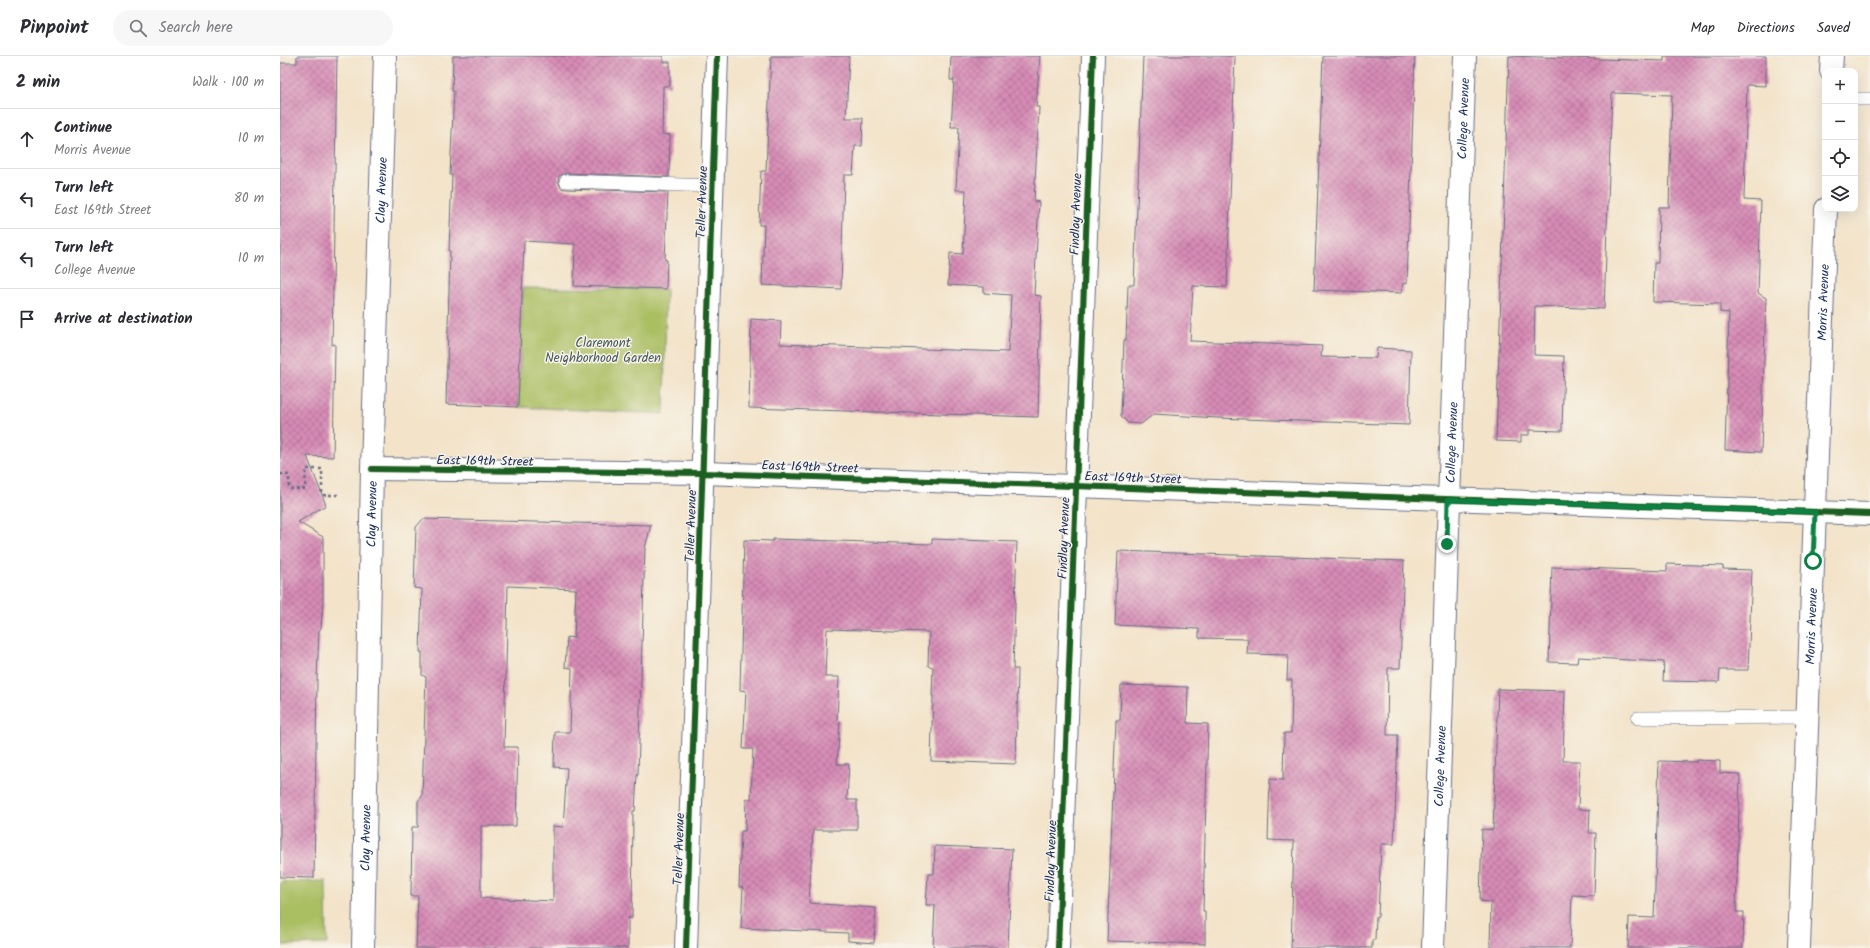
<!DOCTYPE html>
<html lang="en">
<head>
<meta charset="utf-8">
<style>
	body { margin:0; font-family:Kalam,sans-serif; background:#f7f7f7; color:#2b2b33 }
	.controls { position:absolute; right:12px; top:12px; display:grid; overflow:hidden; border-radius:8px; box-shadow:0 4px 16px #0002 }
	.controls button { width:36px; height:36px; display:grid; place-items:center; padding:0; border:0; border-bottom:1px solid #e1e1e2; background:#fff; color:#2b2b33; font:20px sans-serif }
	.stop { position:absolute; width:12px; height:12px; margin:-9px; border:3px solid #0b8043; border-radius:50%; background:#fff }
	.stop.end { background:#0b8043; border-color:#fff; box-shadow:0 1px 4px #0008 }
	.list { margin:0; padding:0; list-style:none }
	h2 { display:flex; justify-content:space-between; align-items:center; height:52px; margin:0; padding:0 16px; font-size:17px }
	h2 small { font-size:13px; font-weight:400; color:#7c7c81 }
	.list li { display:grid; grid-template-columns:26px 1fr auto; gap:12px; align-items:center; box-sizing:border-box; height:60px; padding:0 16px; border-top:1px solid #e1e1e2 }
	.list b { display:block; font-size:15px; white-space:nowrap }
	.list p { margin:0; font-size:13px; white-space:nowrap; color:#7c7c81 }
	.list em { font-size:13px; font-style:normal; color:#7c7c81 }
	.icon { flex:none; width:22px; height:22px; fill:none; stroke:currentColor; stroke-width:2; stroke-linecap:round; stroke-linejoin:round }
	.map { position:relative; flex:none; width:1590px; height:892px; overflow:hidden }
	header { display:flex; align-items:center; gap:24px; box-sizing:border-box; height:56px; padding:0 20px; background:#fff; border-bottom:1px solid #e1e1e2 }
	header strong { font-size:19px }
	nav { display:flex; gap:22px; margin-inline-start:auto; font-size:14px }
	.search { width:280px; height:36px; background:#f7f7f7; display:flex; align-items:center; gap:10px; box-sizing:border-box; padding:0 14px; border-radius:22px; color:#7c7c81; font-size:15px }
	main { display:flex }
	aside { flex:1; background:#fff }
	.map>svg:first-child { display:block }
	.garden { fill:#aabe62; stroke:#627660 }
	.building { fill:url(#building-cross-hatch); fill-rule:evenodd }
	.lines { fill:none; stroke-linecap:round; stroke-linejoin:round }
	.lane-casing { stroke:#676e83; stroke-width:14 }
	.street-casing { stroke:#676e83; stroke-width:24 }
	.path { stroke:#676e83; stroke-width:2.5; stroke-dasharray:3 3; stroke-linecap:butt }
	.lane { stroke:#fff; stroke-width:13 }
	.street { stroke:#fff; stroke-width:22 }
	.cycleway-casing { stroke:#f7f3e8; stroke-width:8 }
	.cycleway { stroke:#1b5e20; stroke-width:6 }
	.route { stroke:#0b8043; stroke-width:5 }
	.labels { text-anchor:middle; stroke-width:3; stroke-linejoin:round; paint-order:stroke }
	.street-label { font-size:13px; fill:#1b2f5e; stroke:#f7f3e8 }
	.park-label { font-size:13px; fill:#465a5f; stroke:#f7f3e8 }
</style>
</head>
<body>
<header>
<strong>Pinpoint</strong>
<div class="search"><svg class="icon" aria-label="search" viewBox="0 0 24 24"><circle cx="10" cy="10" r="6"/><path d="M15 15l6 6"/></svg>Search here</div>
<nav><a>Map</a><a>Directions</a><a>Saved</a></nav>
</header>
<main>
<aside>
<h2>2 min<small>Walk · 100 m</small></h2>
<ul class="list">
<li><svg class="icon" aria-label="ahead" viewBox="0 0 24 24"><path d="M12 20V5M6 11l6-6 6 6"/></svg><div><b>Continue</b><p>Morris Avenue</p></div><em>10 m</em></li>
<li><svg class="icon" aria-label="left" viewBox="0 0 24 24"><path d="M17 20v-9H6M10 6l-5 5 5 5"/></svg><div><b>Turn left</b><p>East 169th Street</p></div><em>80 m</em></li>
<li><svg class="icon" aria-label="left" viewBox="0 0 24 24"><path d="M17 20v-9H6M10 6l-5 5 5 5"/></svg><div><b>Turn left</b><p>College Avenue</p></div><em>10 m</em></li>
<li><svg class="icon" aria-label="arrive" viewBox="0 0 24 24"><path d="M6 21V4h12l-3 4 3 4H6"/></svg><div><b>Arrive at destination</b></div></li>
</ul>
</aside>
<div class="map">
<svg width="1590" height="892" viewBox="0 0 1590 892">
	<defs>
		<pattern id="building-cross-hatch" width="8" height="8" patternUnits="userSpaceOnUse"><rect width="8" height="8" fill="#d78bb5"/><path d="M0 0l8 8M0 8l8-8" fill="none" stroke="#ae7296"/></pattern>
	</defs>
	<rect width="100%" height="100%" fill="#f7f3e8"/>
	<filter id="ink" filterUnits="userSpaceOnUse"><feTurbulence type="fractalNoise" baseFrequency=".025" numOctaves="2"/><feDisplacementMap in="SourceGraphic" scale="8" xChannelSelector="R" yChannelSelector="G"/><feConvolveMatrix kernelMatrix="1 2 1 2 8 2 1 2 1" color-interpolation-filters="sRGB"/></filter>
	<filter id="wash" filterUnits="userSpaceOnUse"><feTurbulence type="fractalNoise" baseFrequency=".012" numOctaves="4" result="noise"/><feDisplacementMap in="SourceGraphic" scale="16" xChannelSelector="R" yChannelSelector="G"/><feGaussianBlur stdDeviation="0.9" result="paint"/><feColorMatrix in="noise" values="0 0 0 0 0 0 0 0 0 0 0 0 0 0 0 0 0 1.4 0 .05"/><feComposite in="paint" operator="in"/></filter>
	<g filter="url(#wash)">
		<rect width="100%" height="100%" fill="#f3e3c9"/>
		<path class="garden" d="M 243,232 L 386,233 L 384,358 L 238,351 Z
			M 46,825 L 47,888 L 0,889 L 0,826 Z"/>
		<g id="blocks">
			<path class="building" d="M 17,0 L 57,0 L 52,289 L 55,288 L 53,401 L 27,400 L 46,449 L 18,466 L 43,481 L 43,546 L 41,572 L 39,575 L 37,624 L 34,822 L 0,821 L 0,7 L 17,7 Z
				M 173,0 L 383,0 L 383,6 L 390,6 L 390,30 L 383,30 L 382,78 L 390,79 L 389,121 L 286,117 L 279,120 L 278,125 L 281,132 L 286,133 L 388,136 L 385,204 L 387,204 L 386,233 L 294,230 L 295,188 L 244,185 L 238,351 L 166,348 L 170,195 L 169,195 L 172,119 L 170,119 L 174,35 L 172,35 Z
				M 491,0 L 569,0 L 566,62 L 583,62 L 582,90 L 575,90 L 573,119 L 564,119 L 561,233 L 482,229 L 484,169 L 479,169 L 481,115 L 486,115 Z
				M 671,0 L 760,0 L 756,51 L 759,51 L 754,145 L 759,146 L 754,239 L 761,240 L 758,361 L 469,352 L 471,263 L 501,265 L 500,288 L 728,296 L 731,239 L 704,237 L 704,231 L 668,229 L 670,197 L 683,198 L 686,134 L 676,134 L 679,71 L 671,71 L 674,24 L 670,24 Z
				M 863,0 L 955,0 L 947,231 L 913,230 L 910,285 L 1042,290 L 1041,301 L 1096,302 L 1097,292 L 1131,294 L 1129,369 L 937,362 L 874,358 L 861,368 L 848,367 L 841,360 L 844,284 L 846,284 L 848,229 L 854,229 Z
				M 1043,0 L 1135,0 L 1127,227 L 1123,227 L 1122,237 L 1034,234 Z
				M 1229,0 L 1384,5 L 1384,0 L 1486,0 L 1486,30 L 1467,29 L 1464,144 L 1481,145 L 1478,237 L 1486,242 L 1481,396 L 1445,394 L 1449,257 L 1440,256 L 1440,248 L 1373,246 L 1374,207 L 1378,207 L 1379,151 L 1389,151 L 1392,39 L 1332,37 L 1324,253 L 1255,250 L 1254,299 L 1284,300 L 1282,375 L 1249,374 L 1249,379 L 1241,379 L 1241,386 L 1216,385 Z
				M 143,463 L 371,469 L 365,492 L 358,719 L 357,719 L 355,755 L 353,755 L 352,862 L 348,862 L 348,892 L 136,892 L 138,840 L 131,840 L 132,771 L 138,771 L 138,745 L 142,741 L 146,621 L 142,619 L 142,596 L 140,596 L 142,533 L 134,532 L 136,471 ZM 228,530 L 296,533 L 294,582 L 287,581 L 285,611 L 292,612 L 290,676 L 275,676 L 274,711 L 287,712 L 283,771 L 273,770 L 273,845 L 201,842 L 201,770 L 236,770 L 238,691 L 224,691 Z
				M 493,483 L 652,488 L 652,483 L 737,486 L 733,613 L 738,613 L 736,708 L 651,705 L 653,640 L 652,640 L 653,611 L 648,610 L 649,576 L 547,573 L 545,621 L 559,621 L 557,664 L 560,665 L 557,708 L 569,708 L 567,744 L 577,744 L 577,774 L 533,774 L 529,847 L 596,852 L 594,887 L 568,885 L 568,877 L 461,872 L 463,831 L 459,831 L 461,775 L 465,775 L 466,743 L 471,743 L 473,693 L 463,693 L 466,635 L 460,634 L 464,484 L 493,485 Z
				M 838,495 L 1124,505 L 1120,612 L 1108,612 L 1107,679 L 1118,679 L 1114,788 L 1101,788 L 1098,861 L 1096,861 L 1095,884 L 1092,884 L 1092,892 L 1011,892 L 1014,785 L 988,784 L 990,723 L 1003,724 L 1004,677 L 1011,677 L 1012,624 L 1007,624 L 1008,599 L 967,598 L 968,583 L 919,582 L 919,573 L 835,569 Z
				M 1387,508 L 1443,510 L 1443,513 L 1472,514 L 1468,614 L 1440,614 L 1439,626 L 1383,625 L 1384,606 L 1298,601 L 1297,607 L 1269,606 L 1272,511 L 1387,515 Z
				M 841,629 L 908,631 L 907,667 L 928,668 L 923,855 L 925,855 L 925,888 L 827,885 L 836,664 L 840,664 Z
				M 1218,633 L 1285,635 L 1283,705 L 1300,705 L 1298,753 L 1310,754 L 1309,777 L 1316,777 L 1314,840 L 1292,839 L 1290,892 L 1210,892 L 1211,846 L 1200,845 L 1202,773 L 1213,774 Z
				M 1416,704 L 1440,705 L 1440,717 L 1460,718 L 1456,856 L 1464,856 L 1463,892 L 1348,892 L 1349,861 L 1374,862 L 1379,705 L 1416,706 Z
				M 655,790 L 732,793 L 728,892 L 653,892 L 655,849 L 646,849 L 648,818 L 654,818 Z"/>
		</g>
	</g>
	<g filter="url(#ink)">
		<use href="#blocks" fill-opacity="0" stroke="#676e83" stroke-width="1"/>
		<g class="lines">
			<defs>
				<path id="lane" d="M 1575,43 L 1590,43
					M 286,125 L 432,130
					M 1358,662 L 1527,661"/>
				<g id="street">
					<path d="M 1551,15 L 1552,0"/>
					<path d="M 92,413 L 423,417 L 1590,458"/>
					<path id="s1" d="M 83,892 L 92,413 L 105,0"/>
					<path d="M 406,892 L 437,0"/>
					<path d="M 778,892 L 813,0"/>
					<path id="s2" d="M 1153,892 L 1185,0"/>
					<path id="s3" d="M 1519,892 L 1546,153"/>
				</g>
			</defs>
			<use href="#lane" class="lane-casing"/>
			<use href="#street" class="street-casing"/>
			<path class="path" d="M 0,418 L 9,419 L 9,433 L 25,433 L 26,413 L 42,413 L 42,439 L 59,439"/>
			<use href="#lane" class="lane"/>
			<use href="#street" class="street"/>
			<defs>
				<path id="cycleway" d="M 92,413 L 423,417 L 1590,458
					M 406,892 L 437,0
					M 778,892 L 813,0"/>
			</defs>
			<use href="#cycleway" class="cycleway-casing"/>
			<use href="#cycleway" class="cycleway"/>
		</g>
	</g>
	<g class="lines" filter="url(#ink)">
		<path class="route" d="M 1167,488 L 1168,444 L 1535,456 L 1533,505"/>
	</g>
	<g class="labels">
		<g class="street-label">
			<text dy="5" stroke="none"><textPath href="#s2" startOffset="830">College Avenue</textPath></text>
			<text dy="5" stroke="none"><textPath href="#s1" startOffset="758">Clay Avenue</textPath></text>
			<text transform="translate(421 146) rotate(-88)" y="5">Teller Avenue</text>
			<text transform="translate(795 158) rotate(-88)" y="5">Findlay Avenue</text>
			<text dy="5" stroke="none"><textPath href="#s3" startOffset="646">Morris Avenue</textPath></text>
			<text dy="5" stroke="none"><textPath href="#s2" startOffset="506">College Avenue</textPath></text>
			<text transform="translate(205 404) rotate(1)" y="5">East 169th Street</text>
			<text transform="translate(530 410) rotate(2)" y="5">East 169th Street</text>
			<text transform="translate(853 421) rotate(2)" y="5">East 169th Street</text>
			<text dy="5" stroke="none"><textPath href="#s1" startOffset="434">Clay Avenue</textPath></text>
			<text transform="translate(410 470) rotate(-88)" y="5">Teller Avenue</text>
			<text transform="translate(783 482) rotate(-88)" y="5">Findlay Avenue</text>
			<text dy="5" stroke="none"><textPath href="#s3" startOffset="322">Morris Avenue</textPath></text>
			<text dy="5" stroke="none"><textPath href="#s2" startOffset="182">College Avenue</textPath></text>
			<text dy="5" stroke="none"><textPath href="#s1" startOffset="110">Clay Avenue</textPath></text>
			<text transform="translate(398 793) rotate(-88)" y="5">Teller Avenue</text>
			<text transform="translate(770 805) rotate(-88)" y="5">Findlay Avenue</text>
		</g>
		<g class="park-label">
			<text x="323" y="291">Claremont<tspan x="323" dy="15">Neighborhood Garden</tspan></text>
		</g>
	</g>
</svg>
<div class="controls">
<button>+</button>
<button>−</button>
<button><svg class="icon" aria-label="locate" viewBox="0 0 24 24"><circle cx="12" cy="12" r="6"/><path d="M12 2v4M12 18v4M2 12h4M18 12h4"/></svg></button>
<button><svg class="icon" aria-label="layers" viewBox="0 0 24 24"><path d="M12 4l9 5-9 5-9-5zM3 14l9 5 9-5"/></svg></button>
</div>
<div class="stop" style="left:1533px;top:505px"></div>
<div class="stop end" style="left:1167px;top:488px"></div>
</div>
</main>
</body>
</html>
